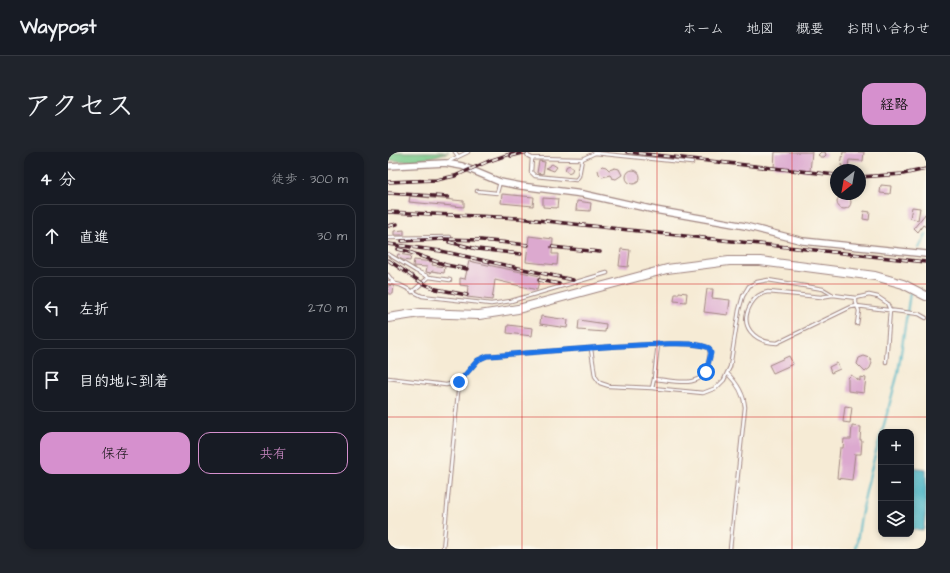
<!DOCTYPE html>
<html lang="ja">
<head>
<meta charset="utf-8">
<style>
	body { margin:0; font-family:"Architects Daughter","Klee One",sans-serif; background:#20242c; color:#f1f3f6 }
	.controls { position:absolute; right:12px; bottom:12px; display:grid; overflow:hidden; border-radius:8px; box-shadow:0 2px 6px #0003 }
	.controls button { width:36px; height:36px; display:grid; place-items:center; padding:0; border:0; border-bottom:1px solid #363941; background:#171b24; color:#f1f3f6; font:20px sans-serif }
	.compass { position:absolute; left:442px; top:12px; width:36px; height:36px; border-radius:50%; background:#171b24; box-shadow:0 2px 6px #0003; rotate:211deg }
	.stop { position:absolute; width:12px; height:12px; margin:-9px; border:3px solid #1a73e8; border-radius:50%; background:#fff }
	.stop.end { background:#1a73e8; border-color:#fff; box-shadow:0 1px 4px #0008 }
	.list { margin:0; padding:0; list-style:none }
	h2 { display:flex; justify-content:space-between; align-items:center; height:52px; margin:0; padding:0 16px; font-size:17px }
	h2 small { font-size:13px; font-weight:400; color:#9ea1a6 }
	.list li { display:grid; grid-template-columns:26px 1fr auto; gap:12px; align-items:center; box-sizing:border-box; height:64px; margin:0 8px 8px; padding:0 8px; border:1px solid #363941; border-radius:12px }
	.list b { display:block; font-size:15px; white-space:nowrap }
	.list em { font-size:13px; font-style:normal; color:#9ea1a6 }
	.actions { display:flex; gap:8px; padding:12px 16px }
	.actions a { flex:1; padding:9px 0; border:1px solid #d690ce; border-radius:12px; text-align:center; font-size:14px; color:#d690ce }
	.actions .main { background:#d690ce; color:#111 }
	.icon { flex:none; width:22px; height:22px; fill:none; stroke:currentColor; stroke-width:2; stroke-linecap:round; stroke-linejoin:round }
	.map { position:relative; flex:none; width:538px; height:397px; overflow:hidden; border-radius:12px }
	header { display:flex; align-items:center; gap:24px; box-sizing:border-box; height:56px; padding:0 20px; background:#171b24; border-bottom:1px solid #363941 }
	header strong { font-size:19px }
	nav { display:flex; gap:22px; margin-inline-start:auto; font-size:14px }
	.intro { display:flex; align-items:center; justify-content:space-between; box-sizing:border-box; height:96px; padding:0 24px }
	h1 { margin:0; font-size:28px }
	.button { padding:10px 18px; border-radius:12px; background:#d690ce; color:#111; font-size:14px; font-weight:700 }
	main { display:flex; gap:24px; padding:0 24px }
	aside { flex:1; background:#171b24; border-radius:12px; box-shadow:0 2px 6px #0003 }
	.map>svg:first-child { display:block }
	.green { fill:#7aca8b; stroke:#62745b }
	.water { fill:#48b4c5; stroke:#496a78 }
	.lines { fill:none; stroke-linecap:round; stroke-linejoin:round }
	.stream { stroke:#48b4c5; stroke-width:2 }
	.building { fill:#dca9cf }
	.lane-casing { stroke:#a08580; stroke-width:4.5 }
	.street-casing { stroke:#a08580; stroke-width:8 }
	.secondary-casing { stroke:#a08580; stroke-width:10 }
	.lane { stroke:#fff; stroke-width:2.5 }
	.street { stroke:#fff; stroke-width:5.5 }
	.secondary { stroke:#fff; stroke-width:8 }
	.rail-casing { stroke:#4a1f2b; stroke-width:3.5 }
	.rail { stroke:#fbf7ec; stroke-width:2; stroke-dasharray:6; stroke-linecap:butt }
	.route { stroke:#1a73e8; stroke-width:5 }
	.grid { fill:none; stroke:#d62828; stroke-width:1; stroke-opacity:0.55 }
</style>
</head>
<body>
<header>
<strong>Waypost</strong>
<nav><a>ホーム</a><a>地図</a><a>概要</a><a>お問い合わせ</a></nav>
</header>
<div class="intro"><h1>アクセス</h1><a class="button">経路</a></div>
<main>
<aside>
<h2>4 分<small>徒歩 · 300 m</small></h2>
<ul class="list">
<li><svg class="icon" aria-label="ahead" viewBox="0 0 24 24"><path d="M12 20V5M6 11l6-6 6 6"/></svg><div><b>直進</b></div><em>30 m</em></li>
<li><svg class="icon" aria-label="left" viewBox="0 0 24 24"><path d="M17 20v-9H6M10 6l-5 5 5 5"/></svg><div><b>左折</b></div><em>270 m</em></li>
<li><svg class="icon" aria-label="arrive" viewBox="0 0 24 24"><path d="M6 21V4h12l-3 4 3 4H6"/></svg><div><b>目的地に到着</b></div></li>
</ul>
<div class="actions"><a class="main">保存</a><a>共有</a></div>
</aside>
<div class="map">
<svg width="538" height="397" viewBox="0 0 538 397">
	<rect width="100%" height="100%" fill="#fbf7ec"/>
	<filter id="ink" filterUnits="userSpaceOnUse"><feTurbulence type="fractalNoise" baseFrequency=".025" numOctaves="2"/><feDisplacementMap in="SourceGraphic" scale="8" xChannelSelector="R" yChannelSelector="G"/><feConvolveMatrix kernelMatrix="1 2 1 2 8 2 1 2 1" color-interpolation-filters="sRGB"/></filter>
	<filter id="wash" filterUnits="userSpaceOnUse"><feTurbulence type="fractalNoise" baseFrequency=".012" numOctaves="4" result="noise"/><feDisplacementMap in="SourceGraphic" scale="16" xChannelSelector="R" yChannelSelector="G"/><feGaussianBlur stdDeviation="0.9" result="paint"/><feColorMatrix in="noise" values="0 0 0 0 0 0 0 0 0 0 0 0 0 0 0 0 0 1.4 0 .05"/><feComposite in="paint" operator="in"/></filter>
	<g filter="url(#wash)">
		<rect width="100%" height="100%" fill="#f6ebd5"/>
		<path class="green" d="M 0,0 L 61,0 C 37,7 26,11 0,8 Z"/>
		<path class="water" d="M 523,315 L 538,317 L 538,356 L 536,377 L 534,378 L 523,377 Z"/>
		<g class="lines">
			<path class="stream" d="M 531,96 L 538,82
				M 494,280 L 510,221 L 522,141
				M 468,397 C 473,358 481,321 493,283"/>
		</g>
		<g id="blocks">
			<path class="building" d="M 387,0 L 424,0 L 422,19 L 386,15 Z
				M 433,0 L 437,0 L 438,3 L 436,5 L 433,5 L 430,3 Z
				M 455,0 L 476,0 L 475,9 L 461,8 L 460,15 L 453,14 Z
				M 151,9 L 157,10 L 155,22 L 149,21 Z
				M 164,12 L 169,15 L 166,19 L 158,16 Z
				M177.5 17a3.5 3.5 0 1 1 7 0a3.5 3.5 0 1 1-7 0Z
				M 214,14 L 218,15 L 221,18 L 227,16 L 231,17 L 234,23 L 228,27 L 224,26 L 222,23 L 214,25 L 211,22 L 210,18 Z
				M238 25a7 7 0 1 1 14 0a7 7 0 1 1-14 0Z
				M 493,33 L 503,34 L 502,42 L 492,41 Z
				M 114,42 L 146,45 L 145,54 L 113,51 Z
				M449 50a7 7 0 1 1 14 0a7 7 0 1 1-14 0Z
				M 22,44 L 76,49 L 76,55 L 21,50 Z
				M 155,46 L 170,47 L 169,56 L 155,55 Z
				M 189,49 L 203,51 L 202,59 L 188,58 Z
				M 524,55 L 532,56 L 530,68 L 522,66 Z
				M 476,59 L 482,60 L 481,68 L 475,67 Z
				M 538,61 L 538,75 L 535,73 L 530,80 L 526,76 Z
				M 16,78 L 16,83 L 6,83 L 6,79 Z
				M 141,84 L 165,87 L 164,102 L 170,102 L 169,113 L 138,110 Z
				M 233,97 L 242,98 L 240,115 L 231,114 Z
				M 10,102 L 23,104 L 22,109 L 15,108 L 9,105 Z
				M 26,108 L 45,110 L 44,113 L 57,115 L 56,121 L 44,119 L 43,121 L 38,120 L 39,115 L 25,114 Z
				M 81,109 L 152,124 L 149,138 L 107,128 L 104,148 L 79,145 L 80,134 L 72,133 L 72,126 L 77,127 Z
				M 0,133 L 6,134 L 5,142 L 0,142 Z
				M 319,137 L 325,137 L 324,146 L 342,148 L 340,163 L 316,160 Z
				M 291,140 L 299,141 L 298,150 L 286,149 L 287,142 L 291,142 Z
				M 153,164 L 180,168 L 179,176 L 152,172 Z
				M 191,168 L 218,172 L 217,180 L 190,178 Z
				M 120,173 L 145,176 L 144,184 L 119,181 Z
				M 401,204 L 405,212 L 385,221 L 381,213 Z
				M 476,204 L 482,206 L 484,211 L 482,216 L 477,220 L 469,212 L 471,206 Z
				M 449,211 L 452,217 L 443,221 L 441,215 Z
				M 463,223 L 472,229 L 472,225 L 478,226 L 476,241 L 460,239 L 460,226 Z
				M 457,254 L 464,255 L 462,271 L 455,270 Z
				M 464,274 L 473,275 L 472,288 L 474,288 L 473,302 L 467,302 L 464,328 L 449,326 L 452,296 L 455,296 L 456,287 L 463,287 Z"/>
		</g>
	</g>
	<g filter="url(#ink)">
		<use href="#blocks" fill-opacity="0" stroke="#a08580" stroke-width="1"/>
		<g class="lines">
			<defs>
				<path id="lane" d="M 67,0 L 70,4
					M 138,0 L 140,4 L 144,6 L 194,7 L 207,1 L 304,11
					M 144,6 L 143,20 L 147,24 L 188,28 L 191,24 L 194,7
					M 59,10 L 80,0
					M 89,39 L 109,41 L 112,30
					M 0,86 L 62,85
					M 0,102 L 28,119 L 41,125 L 62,128
					M 0,123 L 6,131
					M 0,130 L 12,133 L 34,144 L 103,152 L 123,149 L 219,121
					M 24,140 L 41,125
					M 445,143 L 433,145 L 380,140 C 373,141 367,145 363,152 C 350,174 366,190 389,191 L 463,155 L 469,154 L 531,162 L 538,166
					M 468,146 L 468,151 L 471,159 L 469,172
					M 203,197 L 207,224 L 212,231 L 221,234 L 264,236 L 315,241 L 328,236 L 336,228 L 339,221 L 342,215 L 351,158 L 355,144 L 361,134 L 369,130 L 380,128 L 435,137 L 445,143 L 468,146 L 481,143 L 490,145 L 499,151 L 502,158 L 498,210
					M 339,221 C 348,230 356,242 357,255 L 342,397
					M 0,226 L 58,233 L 71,230 L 90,208 L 99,204 C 157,200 215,194 273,192 C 286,192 309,190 321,196 C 323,202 321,207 320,214 C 314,238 284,228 266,227
					M 264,236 L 266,227 L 270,192
					M 55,397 L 71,230"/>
				<path id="street" d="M 0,14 L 57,11 L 74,14 L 112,30 L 133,34 L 195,42 L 267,58 L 357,74 L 415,89 L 538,102"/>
				<path id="secondary" d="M 0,166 L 32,161 L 91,163 L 130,157 L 279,117 L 341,109 L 372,109 L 487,124 L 515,132 L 538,144"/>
			</defs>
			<use href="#lane" class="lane-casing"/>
			<use href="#street" class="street-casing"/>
			<use href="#secondary" class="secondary-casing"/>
			<use href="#lane" class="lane"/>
			<use href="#street" class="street"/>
			<use href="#secondary" class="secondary"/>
			<defs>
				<path id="rail" d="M 239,0 L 448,23
					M 123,4 L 139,0
					M 472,25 L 515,22 L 538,17
					M 0,30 L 48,28 L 67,24 L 101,9 L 128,0
					M 0,41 L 60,45
					M 0,60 L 130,66 L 538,110
					M 0,74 L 9,72
					M 14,89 L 57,87 L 93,88 L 140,93
					M 61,90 L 89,97 L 133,102
					M 0,92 L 53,99 L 185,128
					M 164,95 L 212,100
					M 10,97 L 18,99 L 58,113 L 79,117
					M 0,108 L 34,131 L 48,137 L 79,143
					M 151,128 L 171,132"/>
			</defs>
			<use href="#rail" class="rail-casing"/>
			<use href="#rail" class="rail"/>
		</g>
	</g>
	<g class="lines" filter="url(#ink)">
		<path class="route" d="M 71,230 L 90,208 L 99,204 C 157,200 215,194 273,192 C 286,192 309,190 321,196 L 323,201 L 318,220"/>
	</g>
	<path class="grid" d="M 134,0 L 134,397M 269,0 L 269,397M 404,0 L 404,397M 0,132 L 538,132M 0,265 L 538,265"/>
</svg>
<div class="controls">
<button>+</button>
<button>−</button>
<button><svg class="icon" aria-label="layers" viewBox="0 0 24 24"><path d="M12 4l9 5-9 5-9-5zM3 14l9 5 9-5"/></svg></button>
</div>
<svg class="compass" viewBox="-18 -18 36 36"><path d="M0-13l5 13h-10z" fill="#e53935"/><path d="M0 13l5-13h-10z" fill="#9ea1a6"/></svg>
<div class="stop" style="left:318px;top:220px"></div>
<div class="stop end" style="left:71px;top:230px"></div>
</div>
</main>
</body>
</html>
